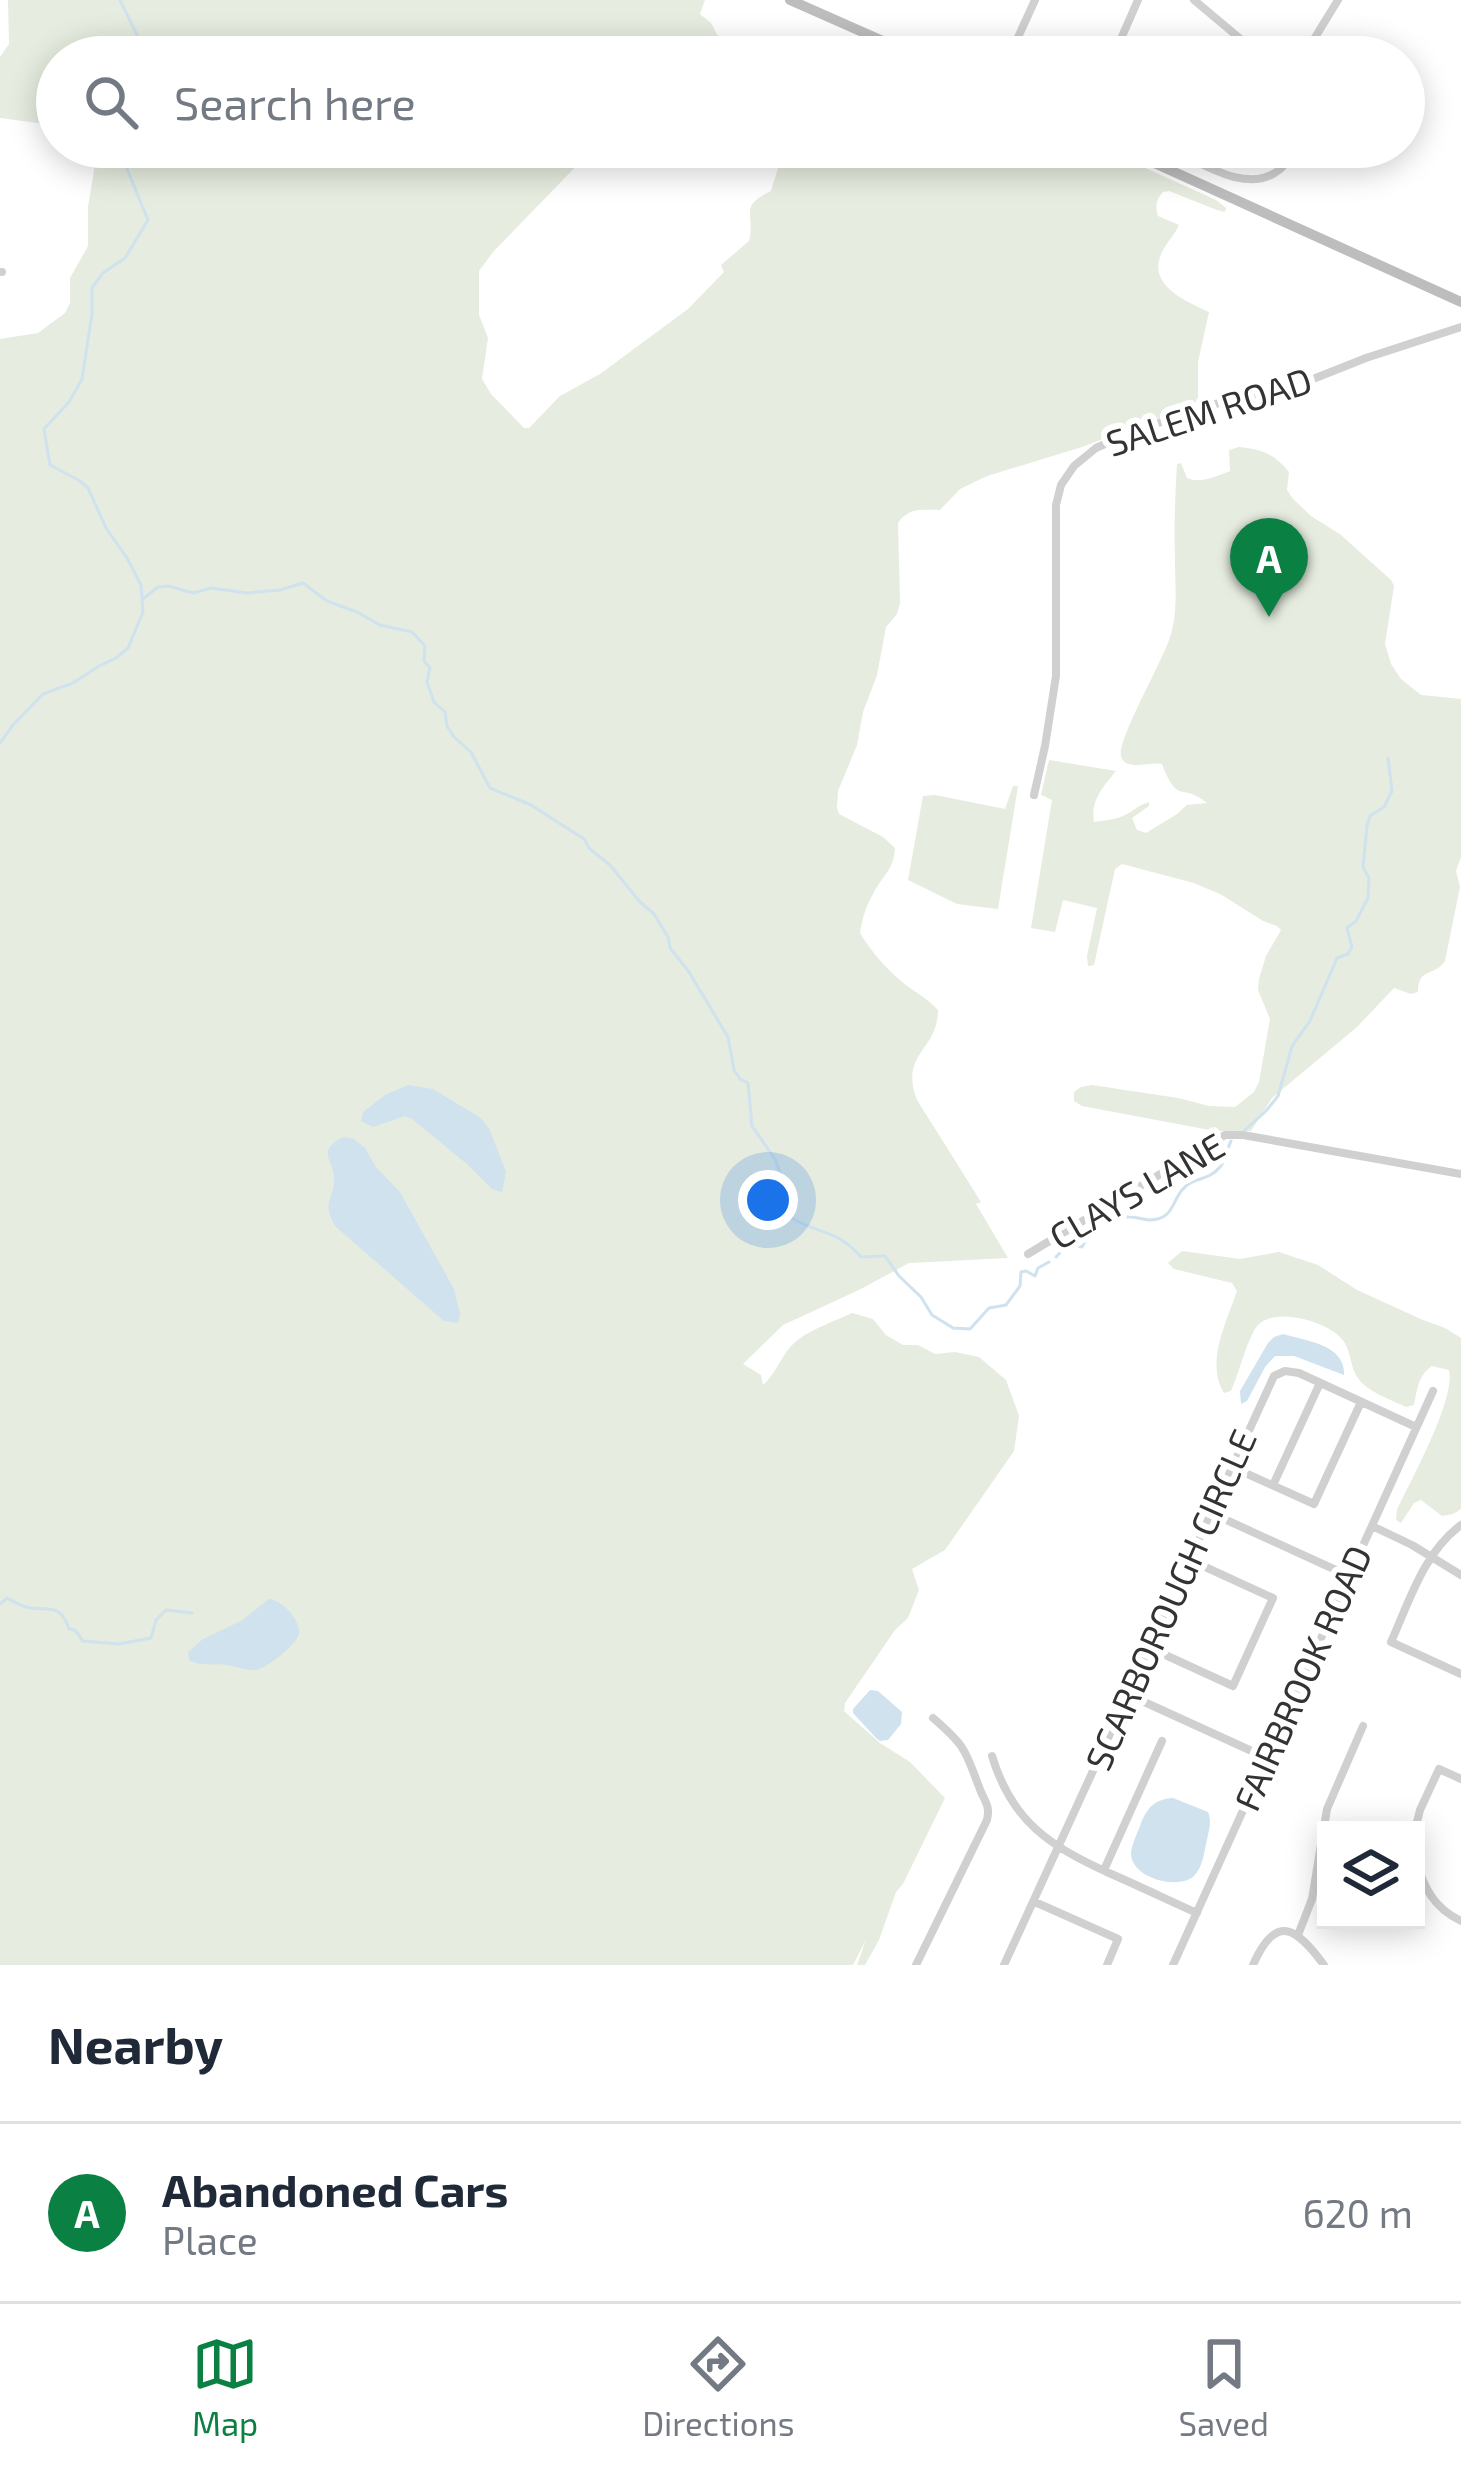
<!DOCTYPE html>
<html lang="en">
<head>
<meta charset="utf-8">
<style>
	body { margin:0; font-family:"Exo 2",sans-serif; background:#f6f6f7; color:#1f2937 }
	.controls { position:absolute; right:36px; bottom:36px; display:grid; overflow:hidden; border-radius:0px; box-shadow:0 6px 30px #0003 }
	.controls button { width:108px; height:108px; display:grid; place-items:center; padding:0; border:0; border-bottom:3px solid #e0e1e3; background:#fff; color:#1f2937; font:60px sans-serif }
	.you { position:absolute; left:768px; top:1200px; width:42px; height:42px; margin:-30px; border:9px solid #fff; border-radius:50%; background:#1a73e8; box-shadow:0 0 0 18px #1a73e833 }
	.badge { display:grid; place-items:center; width:78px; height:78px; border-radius:50%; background:#0b8043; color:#fff; font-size:39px; font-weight:700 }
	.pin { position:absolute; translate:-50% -99px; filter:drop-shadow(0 3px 6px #0008) }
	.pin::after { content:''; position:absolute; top:63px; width:42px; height:36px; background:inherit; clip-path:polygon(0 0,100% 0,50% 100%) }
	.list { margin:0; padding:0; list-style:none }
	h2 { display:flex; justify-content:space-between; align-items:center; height:156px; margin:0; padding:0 48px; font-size:51px }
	h2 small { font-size:39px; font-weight:400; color:#747a83 }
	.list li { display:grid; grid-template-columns:78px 1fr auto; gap:36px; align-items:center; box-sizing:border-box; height:180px; padding:0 48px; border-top:3px solid #e0e1e3 }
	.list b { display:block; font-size:45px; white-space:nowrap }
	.list p { margin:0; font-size:39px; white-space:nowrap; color:#747a83 }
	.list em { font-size:39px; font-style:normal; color:#747a83 }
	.icon { flex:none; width:66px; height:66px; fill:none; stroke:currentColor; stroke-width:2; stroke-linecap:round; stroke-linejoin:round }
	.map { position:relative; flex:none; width:1461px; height:1965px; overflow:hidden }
	.search { position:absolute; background:#fff; box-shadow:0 6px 30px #0003; left:36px; right:36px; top:36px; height:132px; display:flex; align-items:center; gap:30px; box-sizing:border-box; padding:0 42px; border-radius:66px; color:#747a83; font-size:45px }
	.sheet { height:336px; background:#fff }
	nav { display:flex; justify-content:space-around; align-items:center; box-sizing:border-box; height:168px; border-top:3px solid #e0e1e3; background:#fff; font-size:33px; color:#747a83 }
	nav a { display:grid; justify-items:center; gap:6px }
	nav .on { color:#0b8043 }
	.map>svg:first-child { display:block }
	.green { fill:#e6ecdf }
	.water { fill:#cfe2ee }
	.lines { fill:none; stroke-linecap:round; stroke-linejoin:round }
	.stream { stroke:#cfe2ee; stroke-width:3 }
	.street { stroke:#d0d0d0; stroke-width:8 }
	.secondary { stroke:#bdbdbd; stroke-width:10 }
	.labels { text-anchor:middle; stroke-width:12; stroke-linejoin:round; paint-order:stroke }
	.street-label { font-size:36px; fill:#333; stroke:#fff }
</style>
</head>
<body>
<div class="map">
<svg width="1461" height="1965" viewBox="0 0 1461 1965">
	<rect width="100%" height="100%" fill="#fff"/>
	<path class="green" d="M 8,0 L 705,0 L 700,14 L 711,23 L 720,40 L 739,50 L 738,57 L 57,57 L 57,130 L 53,125 L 0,118 L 0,57 L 9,44 Z
		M 70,147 L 632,147 L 619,158 L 602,147 L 590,152 L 493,252 L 479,271 L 479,315 L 488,338 L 482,379 L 491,394 L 524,428 L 529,428 L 560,396 L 600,374 L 688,309 L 724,272 L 721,265 L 749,241 C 756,212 737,208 771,191 L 778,168 L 778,147 L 946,147 L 952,155 L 961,147 L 1099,147 L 1216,200 L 1226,208 L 1225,212 L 1217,210 L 1169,191 L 1163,192 C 1156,199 1155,207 1158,216 L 1179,225 C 1175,234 1168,241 1163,250 C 1145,284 1183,300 1209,312 L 1198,362 L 1198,403 L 1082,447 L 987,476 L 960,489 L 940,510 C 922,510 909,507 898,523 L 900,603 L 897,614 L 886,627 L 877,675 L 863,712 L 857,745 L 838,791 L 837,808 L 839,814 L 883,837 L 895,848 C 894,870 882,876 873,894 C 866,906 862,919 860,933 C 872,953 888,971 906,985 C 918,994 928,999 938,1010 C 938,1051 899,1053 917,1100 L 981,1202 L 976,1204 L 1008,1258 L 909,1263 L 859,1290 L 783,1325 L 743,1364 L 761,1375 L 763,1385 C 778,1372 782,1351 799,1339 C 814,1328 835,1321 852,1313 L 873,1319 L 886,1335 L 903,1345 L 918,1345 L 935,1354 L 955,1352 L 979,1357 L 1006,1380 L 1019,1416 L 1014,1451 L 945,1550 L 912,1569 L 919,1590 L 908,1618 L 895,1630 L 845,1703 L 844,1711 L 880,1743 L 910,1762 L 945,1798 L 903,1884 L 896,1892 L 879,1940 L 865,1965 L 857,1965 L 866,1940 L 853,1965 L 0,1965 L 0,339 L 38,333 L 65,313 L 70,303 L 70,278 L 88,246 L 88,207 L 94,171 L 93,160 Z
		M 1239,447 C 1262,449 1274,454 1289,472 L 1287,490 L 1293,499 L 1311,516 L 1341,535 L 1391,580 L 1394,586 L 1385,644 L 1391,664 L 1401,679 L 1421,695 L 1461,699 L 1461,857 L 1456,871 L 1460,887 L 1445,961 C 1434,977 1418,967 1418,992 L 1411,994 L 1394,988 L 1357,1027 L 1272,1098 L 1251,1131 L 1215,1131 L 1082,1106 L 1074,1101 L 1074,1092 L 1081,1087 L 1092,1085 L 1178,1098 L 1209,1106 L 1235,1107 L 1254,1092 L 1259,1082 L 1270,1019 L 1258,990 L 1259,979 L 1266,956 L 1281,930 L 1277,926 L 1263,921 L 1222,895 L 1194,883 L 1122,864 L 1115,869 L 1094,965 L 1088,966 L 1087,956 L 1097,908 L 1063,900 L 1055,932 L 1031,928 L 1052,800 L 1041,795 L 1049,760 L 1116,771 C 1103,787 1090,801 1094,822 C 1105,820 1117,820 1127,814 C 1136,809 1139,805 1149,802 L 1149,806 L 1132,818 L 1137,830 L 1146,833 L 1177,814 L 1187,805 L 1207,803 C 1182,782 1178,806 1162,764 C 1150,761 1125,772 1121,756 C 1118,737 1164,660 1171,634 C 1178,610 1175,583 1175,559 C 1174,527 1175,496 1177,464 L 1181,463 L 1187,478 C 1201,484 1217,476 1230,471 L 1229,450 Z
		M 1013,786 L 1018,786 L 998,909 L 957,904 L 908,880 L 923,796 L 935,795 L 1005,809 Z
		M 1182,1251 L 1240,1259 L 1279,1252 L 1318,1265 L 1357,1290 L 1423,1320 L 1445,1328 L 1461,1338 L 1461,1509 L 1453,1514 L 1442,1516 L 1421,1500 L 1414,1503 L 1401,1523 L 1396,1520 L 1397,1510 C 1411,1480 1456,1399 1449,1370 L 1432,1366 C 1418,1375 1417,1391 1414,1405 L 1406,1407 C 1392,1400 1367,1392 1358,1378 C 1349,1366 1352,1347 1339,1336 C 1322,1320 1269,1305 1255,1329 C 1244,1348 1240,1371 1231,1391 L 1224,1393 C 1205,1363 1227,1321 1237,1291 L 1232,1283 L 1174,1269 L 1168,1263 Z"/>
	<path class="water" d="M 408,1085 L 433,1089 L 481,1118 L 489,1128 L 506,1172 L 502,1192 L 492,1189 L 467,1164 L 412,1119 L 405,1116 L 373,1127 L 361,1121 L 363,1112 L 385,1095 Z
		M 343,1137 L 354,1139 L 365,1148 L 376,1167 L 400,1192 L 454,1289 L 460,1314 L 458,1323 L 444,1321 L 335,1226 C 321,1199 334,1202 334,1179 C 334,1159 315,1152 343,1137 Z
		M 1283,1334 C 1307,1341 1346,1345 1344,1375 L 1294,1356 L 1275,1356 L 1265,1367 L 1247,1401 L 1241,1404 L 1240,1391 L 1268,1343 L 1274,1337 Z
		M 269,1599 C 281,1600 300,1618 299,1633 C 298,1644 267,1668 256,1670 C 246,1671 236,1666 227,1665 C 213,1663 201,1667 189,1660 L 188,1652 L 203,1639 L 241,1621 Z
		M 870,1690 L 878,1691 L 902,1712 L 901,1724 L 888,1740 L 880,1741 L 876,1738 L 853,1713 L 853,1709 Z
		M 1173,1798 L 1208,1812 C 1212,1823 1209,1828 1207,1840 C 1204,1852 1203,1867 1194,1876 C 1179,1890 1132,1879 1131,1854 C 1131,1846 1137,1834 1140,1826 C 1146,1809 1154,1799 1173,1798 Z"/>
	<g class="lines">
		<path class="stream" d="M 120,0 L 137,35 L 138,57
			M 143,599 L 158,587 L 168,586 L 193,593 L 211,588 L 247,593 L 280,590 L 303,583 L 327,601 L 357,612 L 380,625 L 412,632 L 425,646 L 424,661 L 430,668 L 427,682 L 434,702 L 445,712 L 447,726 L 454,737 L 471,752 L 490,788 L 531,805 L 584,839 L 590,849 L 610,865 L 639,901 L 654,914 L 668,937 L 670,948 L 689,972 L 728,1037 L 734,1070 L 740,1079 L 748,1083 L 752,1126 L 775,1159 L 781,1175 L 786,1205 L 793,1219 C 820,1234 839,1231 861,1257 L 885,1256 L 899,1276 L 921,1297 L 932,1315 L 953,1328 L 970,1329 L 989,1308 L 1006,1305 L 1020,1286 L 1021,1272 L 1026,1271 L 1035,1276 L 1038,1268 L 1049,1262
			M 0,743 L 13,725 L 43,694 L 73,683 L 99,666 L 116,658 L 128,648 L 143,612 L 141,585 L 127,558 L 106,528 L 88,488 L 80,481 L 50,465 L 44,429 L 69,402 L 82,379 L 92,314 L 92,288 L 103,273 L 125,258 L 148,220 L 127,169 L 122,147
			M 1245,1130 L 1266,1111 L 1278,1096 L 1292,1046 L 1310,1021 L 1337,958 L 1348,954 L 1352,947 L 1347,928 L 1356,921 L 1368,898 L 1369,878 L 1363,867 L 1367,826 L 1370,816 L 1384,807 L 1392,791 L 1388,758
			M 1056,1257 L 1068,1244 L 1082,1247 C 1099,1219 1094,1215 1131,1217 C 1133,1217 1148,1220 1150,1220 C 1173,1219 1171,1204 1182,1190 C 1192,1177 1209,1181 1220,1167 C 1226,1160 1227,1149 1231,1141
			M 0,1604 L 7,1598 C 10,1600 22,1606 26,1607 C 47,1612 60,1601 69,1629 L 75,1630 L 83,1641 L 119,1644 L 151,1638 L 156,1620 L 166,1610 L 192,1613"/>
		<path class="street" d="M 1194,0 L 1262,57
			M 1009,57 L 1035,0
			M 1113,57 L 1138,0
			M 1303,57 L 1338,0
			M 1167,147 C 1199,161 1247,196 1279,170 C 1287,163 1293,154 1300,147
			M 0,272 L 2,272
			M 1034,795 L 1045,746 L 1056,676 L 1056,505 L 1061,485 L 1074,466 L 1096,448 L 1123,436 L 1199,408 L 1308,381 L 1366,358 L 1461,327
			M 1028,1254 L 1225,1135 L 1243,1135 L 1461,1174
			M 1232,1467 L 1314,1504 L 1361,1402
			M 1273,1485 L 1320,1383
			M 1211,1513 L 1349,1576
			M 1461,1525 C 1424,1552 1409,1602 1391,1642 L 1461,1674
			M 1372,1526 L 1412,1545 L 1461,1575
			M 1150,1648 L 1233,1686 L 1273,1598 L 1190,1560
			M 1129,1695 L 1267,1758
			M 992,1756 C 1012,1822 1050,1846 1109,1873 C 1139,1886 1168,1900 1197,1913
			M 1415,1830 L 1420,1810 L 1439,1769 L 1461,1779
			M 1416,1861 C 1424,1888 1434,1908 1461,1921
			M 1104,1870 L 1162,1741
			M 1035,1902 L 1118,1939 L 1107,1965
			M 1298,1935 L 1312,1899 L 1327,1809 L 1363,1726
			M 916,1965 L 987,1820 C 990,1807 986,1803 981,1792 C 965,1751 968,1748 933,1718
			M 1004,1965 L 1274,1376 L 1285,1371 L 1299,1373 L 1416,1427
			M 1173,1965 L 1433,1391
			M 1253,1965 C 1276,1913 1296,1927 1324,1965"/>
		<path class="secondary" d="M 790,0 L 919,57
			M 1119,147 L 1461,302"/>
	</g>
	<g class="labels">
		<g class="street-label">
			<text transform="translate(1209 412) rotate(-18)" y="13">SALEM ROAD</text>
			<text transform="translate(1137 1191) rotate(-30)" y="13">CLAYS LANE</text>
			<text transform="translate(1171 1600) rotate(-66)" y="13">SCARBOROUGH CIRCLE</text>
			<text transform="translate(1303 1678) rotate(-66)" y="13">FAIRBROOK ROAD</text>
		</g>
	</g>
</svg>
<div class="controls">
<button><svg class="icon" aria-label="layers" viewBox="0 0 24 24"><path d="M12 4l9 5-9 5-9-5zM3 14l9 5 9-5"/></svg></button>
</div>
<div class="you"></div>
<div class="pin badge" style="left:1269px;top:617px">A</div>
<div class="search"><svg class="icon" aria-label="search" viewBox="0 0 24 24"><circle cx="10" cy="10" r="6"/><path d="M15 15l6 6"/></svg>Search here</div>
</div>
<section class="sheet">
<h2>Nearby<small></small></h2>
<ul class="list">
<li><span class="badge">A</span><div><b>Abandoned Cars</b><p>Place</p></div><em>620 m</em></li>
</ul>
</section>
<nav>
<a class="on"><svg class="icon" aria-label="map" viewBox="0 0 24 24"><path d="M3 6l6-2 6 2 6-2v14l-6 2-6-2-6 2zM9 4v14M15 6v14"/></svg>Map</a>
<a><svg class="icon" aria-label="directions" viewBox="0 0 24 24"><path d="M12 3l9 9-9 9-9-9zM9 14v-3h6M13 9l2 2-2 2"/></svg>Directions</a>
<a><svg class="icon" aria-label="saved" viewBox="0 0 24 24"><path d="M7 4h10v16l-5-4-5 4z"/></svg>Saved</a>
</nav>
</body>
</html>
